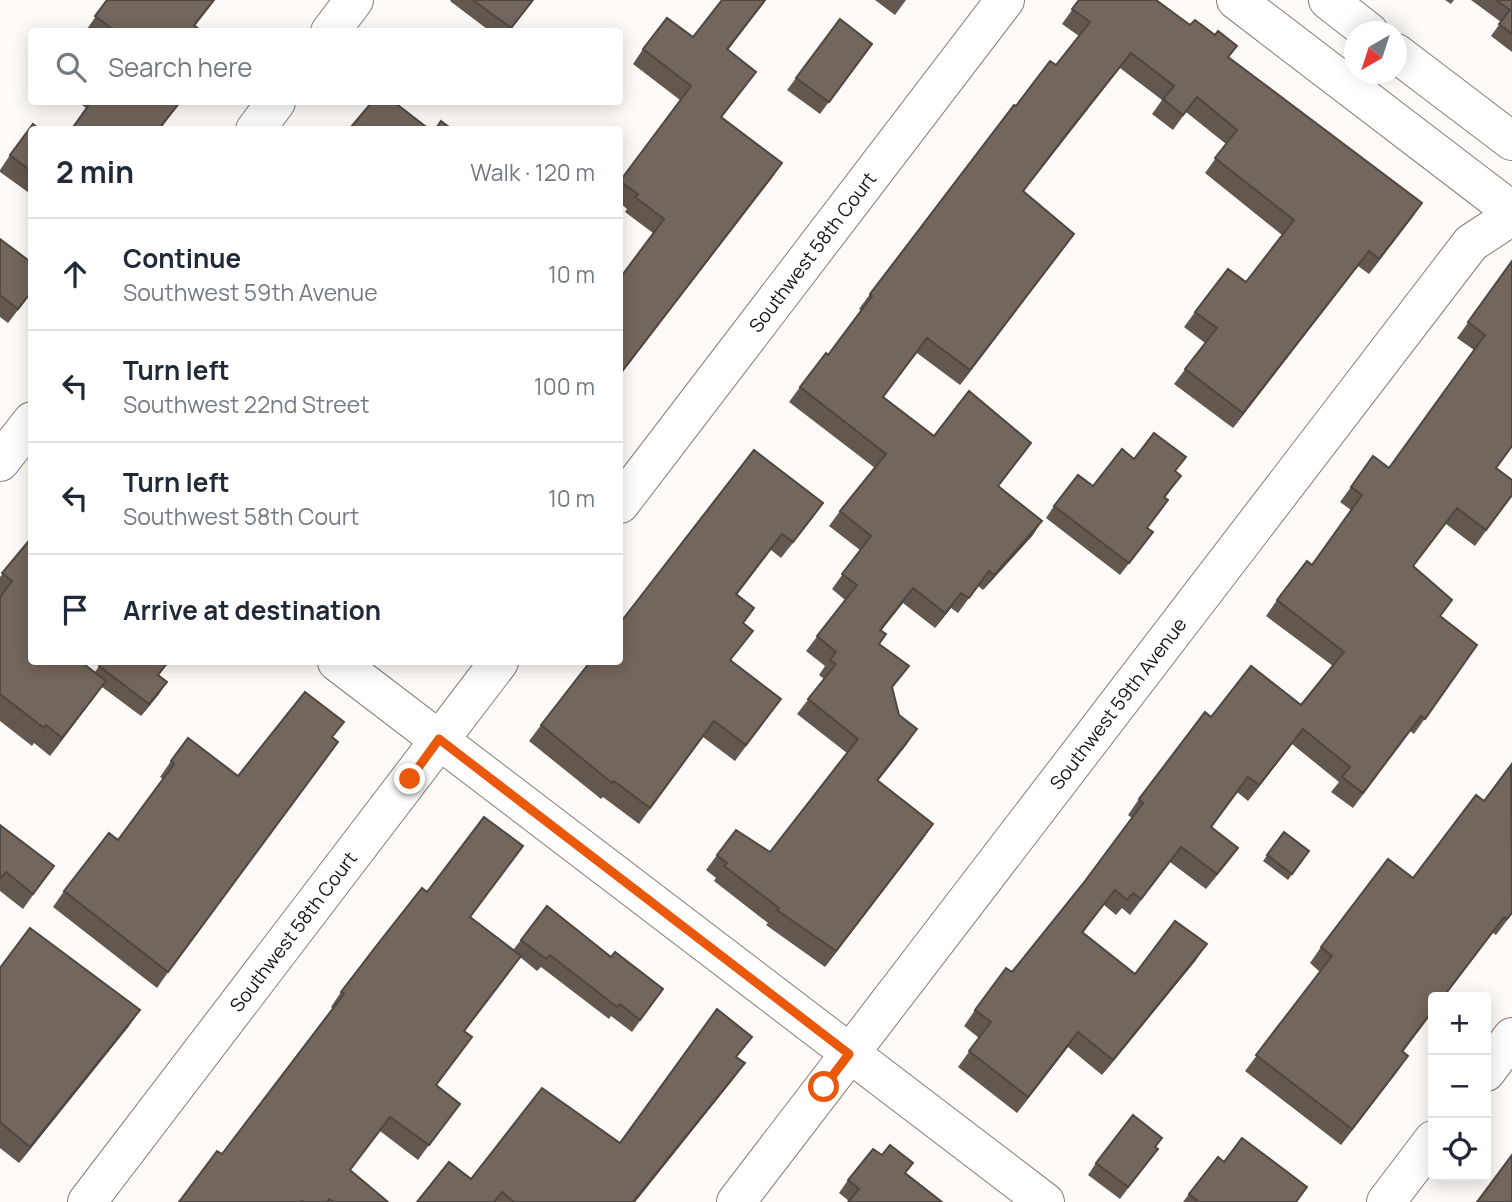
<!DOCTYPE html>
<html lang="en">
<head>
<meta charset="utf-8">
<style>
	body { margin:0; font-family:Manrope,sans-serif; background:#f6f6f7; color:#1f2937 }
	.controls { position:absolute; right:21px; bottom:21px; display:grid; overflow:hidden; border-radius:7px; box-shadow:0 4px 18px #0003 }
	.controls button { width:63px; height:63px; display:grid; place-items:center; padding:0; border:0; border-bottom:2px solid #e0e1e3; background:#fff; color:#1f2937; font:35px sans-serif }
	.compass { position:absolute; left:1344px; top:21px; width:63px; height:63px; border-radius:50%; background:#fff; box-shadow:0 4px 18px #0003; rotate:219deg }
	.stop { position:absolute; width:21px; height:21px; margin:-16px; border:5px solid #ea580c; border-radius:50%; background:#fff }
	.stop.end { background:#ea580c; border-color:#fff; box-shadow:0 2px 7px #0008 }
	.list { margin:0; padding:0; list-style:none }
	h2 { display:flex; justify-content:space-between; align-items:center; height:91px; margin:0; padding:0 28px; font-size:30px }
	h2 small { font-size:23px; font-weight:400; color:#747a83 }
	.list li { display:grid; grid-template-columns:46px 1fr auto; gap:21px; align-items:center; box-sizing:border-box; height:112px; padding:0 28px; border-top:2px solid #e0e1e3 }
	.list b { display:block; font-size:26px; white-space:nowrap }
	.list p { margin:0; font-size:23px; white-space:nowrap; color:#747a83 }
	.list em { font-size:23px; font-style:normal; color:#747a83 }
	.icon { flex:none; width:38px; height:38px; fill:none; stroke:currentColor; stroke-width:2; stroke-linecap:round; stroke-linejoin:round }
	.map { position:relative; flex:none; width:1512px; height:1202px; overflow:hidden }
	.search { position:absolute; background:#fff; box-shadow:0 4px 18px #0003; left:28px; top:28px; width:595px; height:77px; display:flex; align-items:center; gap:18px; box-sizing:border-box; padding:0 24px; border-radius:7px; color:#747a83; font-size:26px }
	.panel { position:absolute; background:#fff; box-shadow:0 4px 18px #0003; left:28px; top:126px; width:595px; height:539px; border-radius:7px }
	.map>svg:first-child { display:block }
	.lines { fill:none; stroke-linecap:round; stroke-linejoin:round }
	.street-casing { stroke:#8b7b74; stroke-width:40 }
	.secondary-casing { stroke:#8b7b74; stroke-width:40 }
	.street { stroke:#fff; stroke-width:38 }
	.secondary { stroke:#fff; stroke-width:38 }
	.wall { fill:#63584f }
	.shaded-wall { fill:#504740 }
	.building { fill:#73665c; stroke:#504740; stroke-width:2 }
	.route { stroke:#ea580c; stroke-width:9 }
	.labels { text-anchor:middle; stroke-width:5; stroke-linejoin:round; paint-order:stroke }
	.street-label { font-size:19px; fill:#1a1411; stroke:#fefaf8 }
</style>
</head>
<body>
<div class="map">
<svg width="1512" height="1202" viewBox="0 0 1512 1202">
	<rect width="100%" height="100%" fill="#fefaf8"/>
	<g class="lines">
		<defs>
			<g id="street">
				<path d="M 330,32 L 354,0"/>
				<path d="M 255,130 L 276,102"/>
				<path d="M 0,462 L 32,421"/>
				<path id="s1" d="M 620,504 L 1005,0"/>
				<path d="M 337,662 L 1045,1202"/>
				<path d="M 1486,1072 L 1512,1037"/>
				<path id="s2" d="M 87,1202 L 499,662"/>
				<path id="s3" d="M 736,1202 L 1471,243 L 1512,216"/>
				<path d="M 1386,1202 L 1433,1140"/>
			</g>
			<path id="secondary" d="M 1236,0 L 1512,211
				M 1328,0 L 1369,32
				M 1396,53 L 1512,141"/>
		</defs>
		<use href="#street" class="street-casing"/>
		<use href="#secondary" class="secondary-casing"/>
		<use href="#street" class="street"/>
		<use href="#secondary" class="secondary"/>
	</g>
	<path class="wall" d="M 107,0 L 215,0 L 195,26 L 202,32 L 85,32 Z
		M 451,0 L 533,0 L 509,32 L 491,32 L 450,1 Z
		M 722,0 L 766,0 L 728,50 L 756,72 L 722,117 L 782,163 L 620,375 L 620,278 L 653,233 L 625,212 L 627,209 L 620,203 L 620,181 L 680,100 L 633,64 L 643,49 L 693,37 Z
		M 875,0 L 906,0 L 895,15 Z
		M 1079,0 L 1229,57 L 1422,203 L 1369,274 L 1358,266 L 1233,428 L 1174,384 L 1205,343 L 1184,327 L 1195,312 L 1246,282 L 1282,235 L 1205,173 L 1226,144 L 1186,112 L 1173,130 L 1152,114 L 1162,100 L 1120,68 L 1062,142 L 1023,192 L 1074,234 L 960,385 L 917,353 L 883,397 L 934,436 L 1031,443 L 999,486 L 1042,521 L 1032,536 L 983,590 L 978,586 L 958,613 L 951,608 L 935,628 L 903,603 L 881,630 L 879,644 L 892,688 L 907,744 L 878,781 L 933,824 L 825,967 L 766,925 L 768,923 L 714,881 L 716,878 L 706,870 L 717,855 L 770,852 L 847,753 L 797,714 L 824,679 L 819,675 L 825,666 L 806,651 L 845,600 L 832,589 L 860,550 L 829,526 L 840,511 L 875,468 L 789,402 L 800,387 L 828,355 L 861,310 L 859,309 L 870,294 L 1016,106 L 1056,65 L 1079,36 L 1062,24 Z
		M 1445,0 L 1454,0 L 1451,4 Z
		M 1471,0 L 1512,0 L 1512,52 L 1491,36 L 1501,22 Z
		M 872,44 L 820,114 L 787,90 L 796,78 Z
		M 78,102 L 181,102 L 159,130 L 86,108 Z
		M 32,130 L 32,195 L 0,172 L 0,170 L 10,155 Z
		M 0,239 L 32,292 L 8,323 L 0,317 Z
		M 1512,261 L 1496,468 L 1512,495 L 1475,546 L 1446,524 L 1413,567 L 1440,617 L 1477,645 L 1414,734 L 1410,731 L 1353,808 L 1331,792 L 1339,782 L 1292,744 L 1248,801 L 1237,792 L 1212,827 L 1238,848 L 1206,889 L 1170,862 L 1130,915 L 1122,908 L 1116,915 L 1104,905 L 1083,933 L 1135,974 L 1196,960 L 1102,1075 L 1068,1047 L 1017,1113 L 958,1067 L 979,1038 L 964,1026 L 975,1010 L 1012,972 L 1082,885 L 1132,818 L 1128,815 L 1139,799 L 1211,717 L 1301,705 L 1333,666 L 1266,616 L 1277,600 L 1312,565 L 1351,510 L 1340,502 L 1351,487 L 1389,468 L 1474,350 L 1457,338 Z
		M 1176,472 L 1181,476 L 1165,498 L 1168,500 L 1147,528 L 1144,544 L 1120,575 L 1046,518 L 1054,506 L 1093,486 Z
		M 823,503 L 781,558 L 771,550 L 737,595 L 744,624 L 731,661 L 781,699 L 735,761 L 703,737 L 639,824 L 603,797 L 601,799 L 529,741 L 541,725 Z
		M 32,537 L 32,662 L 95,672 L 102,662 L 159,675 L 159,694 L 141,716 L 102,687 L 50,756 L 34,743 L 32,746 L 0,721 L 0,577 Z
		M 333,738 L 157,988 L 53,907 L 64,891 L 118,840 L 163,779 L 160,777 L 171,761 L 238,776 Z
		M 1512,765 L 1512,914 L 1496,935 L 1493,933 L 1444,997 L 1433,997 L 1433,1012 L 1403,1052 L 1408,1056 L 1341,1145 L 1245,1071 L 1320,972 L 1310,963 L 1321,947 L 1413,878 L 1484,801 Z
		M 0,825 L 54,866 L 23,909 L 0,891 Z
		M 1284,832 L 1309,851 L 1288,880 L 1263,861 Z
		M 523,846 L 470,917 L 513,950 L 521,940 L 611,957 L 663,989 L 632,1032 L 611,1016 L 609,1019 L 541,967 L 537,971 L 520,957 L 465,1031 L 462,1051 L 436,1086 L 449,1118 L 418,1160 L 380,1131 L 350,1170 L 388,1202 L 179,1202 L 222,1154 L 333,1009 L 331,1007 L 341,992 L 427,892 Z
		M 0,968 L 129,1026 L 19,1163 L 0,1148 Z
		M 737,1057 L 745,1063 L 734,1078 L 635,1202 L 417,1202 L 471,1179 L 620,1143 Z
		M 1155,1147 L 1158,1149 L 1120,1199 L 1088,1175 L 1096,1163 Z
		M 882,1155 L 913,1163 L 905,1174 L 849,1201 L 839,1193 L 848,1180 Z
		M 1224,1162 L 1297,1202 L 1183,1202 L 1189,1194 Z"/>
	<path class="shaded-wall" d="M 765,0 L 766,0 L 717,64 L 727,49 Z
		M 1131,53 L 1120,68 L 1012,206 L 1023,191 Z
		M 756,72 L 745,87 L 711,131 L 721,117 Z
		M 782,163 L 772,178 L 620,375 L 620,374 Z
		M 1422,203 L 1412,218 L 1369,274 L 1379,259 Z
		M 1074,234 L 1063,249 L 960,385 L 970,370 Z
		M 1369,251 L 1358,266 L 1233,428 L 1243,413 Z
		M 823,503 L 812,519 L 781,558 L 793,542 Z
		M 1042,521 L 1032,536 L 983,590 L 994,575 Z
		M 913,588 L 903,603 L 870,645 L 880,630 Z
		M 961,593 L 951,608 L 935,628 L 945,613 Z
		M 106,681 L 93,699 L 50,756 L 62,738 Z
		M 167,682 L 159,694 L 141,716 L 149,704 Z
		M 917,729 L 907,744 L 866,795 L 877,780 Z
		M 1303,729 L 1292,744 L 1248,801 L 1259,785 Z
		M 933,824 L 923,839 L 825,967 L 836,951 Z
		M 1238,848 L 1227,863 L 1206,889 L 1217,874 Z
		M 1504,917 L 1444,997 L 1443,997 Z
		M 1207,944 L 1196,960 L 1102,1075 L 1113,1060 Z
		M 140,1010 L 129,1026 L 19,1163 L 30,1147 Z
		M 1078,1032 L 1068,1047 L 1017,1113 L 1028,1097 Z
		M 1408,1056 L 1397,1072 L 1341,1145 L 1352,1129 Z
		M 745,1063 L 734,1078 L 635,1202 L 633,1202 Z"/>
	<path class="building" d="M 107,0 L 214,0 L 194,25 L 202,32 L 112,32 L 114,30 L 95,16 Z
		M 473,0 L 533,0 L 511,28 Z
		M 722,0 L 765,0 L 727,49 L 756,72 L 721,117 L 782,163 L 620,374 L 620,278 L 664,219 L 635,197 L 638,194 L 620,181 L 691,86 L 643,49 L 667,18 L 693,37 Z
		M 1079,0 L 1156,0 L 1190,25 L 1195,20 L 1215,35 L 1218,31 L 1237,46 L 1228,57 L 1422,203 L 1379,259 L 1369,251 L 1243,413 L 1185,369 L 1217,328 L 1195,312 L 1228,269 L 1246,282 L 1294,220 L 1215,158 L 1237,130 L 1197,97 L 1183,115 L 1163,99 L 1174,86 L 1131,53 L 1072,127 L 1023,191 L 1074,234 L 970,370 L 927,338 L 883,397 L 934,436 L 969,391 L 1031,443 L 998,486 L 1042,521 L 994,575 L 989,571 L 969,598 L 961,593 L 945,613 L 913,588 L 880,630 L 886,634 L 879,644 L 909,666 L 892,687 L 899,715 L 917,729 L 877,780 L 933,824 L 836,951 L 777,910 L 779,908 L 724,866 L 727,863 L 717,855 L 736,830 L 770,852 L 858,739 L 808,699 L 836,664 L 830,660 L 836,652 L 817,636 L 857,585 L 842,574 L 871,536 L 840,511 L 886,454 L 800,387 L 826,353 L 828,355 L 872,296 L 870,294 L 1014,105 L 1016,106 L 1050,61 L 1056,65 L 1090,22 L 1072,9 Z
		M 1496,0 L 1512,0 L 1512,34 L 1499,24 L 1510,10 Z
		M 840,19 L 872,44 L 829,102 L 796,78 Z
		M 91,102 L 180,102 L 158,130 L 71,130 Z
		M 372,102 L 394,102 L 430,130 L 354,130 L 351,127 Z
		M 441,121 L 453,130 L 435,130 Z
		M 33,124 L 40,130 L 32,130 L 32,172 L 10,155 Z
		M 0,239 L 32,263 L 32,291 L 18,309 L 0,295 Z
		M 1512,261 L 1512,446 L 1496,468 L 1512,480 L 1512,495 L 1486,530 L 1457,508 L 1413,566 L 1452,600 L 1440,616 L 1477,645 L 1425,719 L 1421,716 L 1363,793 L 1342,777 L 1350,767 L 1303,729 L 1259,785 L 1248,777 L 1211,827 L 1238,848 L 1217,874 L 1181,847 L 1141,899 L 1133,893 L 1127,900 L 1115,890 L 1082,932 L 1135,974 L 1175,921 L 1207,944 L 1113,1060 L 1078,1032 L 1028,1097 L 969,1051 L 991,1022 L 975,1010 L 1006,968 L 1012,972 L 1082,885 L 1143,803 L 1139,799 L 1205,712 L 1211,717 L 1251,666 L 1301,705 L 1344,652 L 1277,600 L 1307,561 L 1312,565 L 1362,495 L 1351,487 L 1373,456 L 1389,468 L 1485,335 L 1468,322 Z
		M 1154,433 L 1186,457 L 1175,471 L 1181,476 L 1164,497 L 1168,500 L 1147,528 L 1153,532 L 1129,563 L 1054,506 L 1078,475 L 1093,486 L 1122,449 L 1134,459 Z
		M 754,450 L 823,503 L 793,542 L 782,534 L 736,594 L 754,608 L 743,623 L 753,631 L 730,660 L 781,699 L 746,745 L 714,721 L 650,808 L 614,781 L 612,783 L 541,725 L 590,662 L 620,662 L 620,623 Z
		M 32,537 L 32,662 L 81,662 L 106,681 L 62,738 L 46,725 L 44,728 L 0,694 L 0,597 L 12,581 L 2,573 Z
		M 102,662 L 168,662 L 158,675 L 167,682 L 149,704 L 99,666 Z
		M 305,692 L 344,722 L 332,737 L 338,742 L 168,972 L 64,891 L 109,833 L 118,840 L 174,764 L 171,761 L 188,738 L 238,776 Z
		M 1511,765 L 1512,913 L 1507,919 L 1504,917 L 1443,997 L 1433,997 L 1433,1010 L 1402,1051 L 1408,1056 L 1352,1129 L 1256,1055 L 1332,956 L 1321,947 L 1388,859 L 1413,878 L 1476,795 L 1484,801 Z
		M 484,817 L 523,846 L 470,917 L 521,956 L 464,1031 L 472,1037 L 436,1085 L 460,1104 L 429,1145 L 390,1117 L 350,1170 L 388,1202 L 334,1202 L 329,1199 L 327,1202 L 304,1202 L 302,1201 L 301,1202 L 179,1202 L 217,1151 L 222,1154 L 344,994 L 341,992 L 377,945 L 422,888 L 427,892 Z
		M 0,825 L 54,866 L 33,894 L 6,872 L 0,879 Z
		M 1284,832 L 1309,851 L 1292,874 L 1267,855 Z
		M 547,906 L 611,957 L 615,952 L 663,989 L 640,1020 L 620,1004 L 617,1007 L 550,955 L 546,959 L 521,940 Z
		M 30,928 L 140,1010 L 30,1147 L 0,1122 L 0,968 Z
		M 717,1009 L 752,1037 L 736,1057 L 745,1063 L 633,1202 L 514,1202 L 502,1192 L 494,1202 L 417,1202 L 449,1162 L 471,1179 L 542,1088 L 620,1143 Z
		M 1133,1115 L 1162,1138 L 1155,1147 L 1158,1149 L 1128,1187 L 1096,1163 Z
		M 1242,1138 L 1307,1187 L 1296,1202 L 1195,1202 L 1197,1200 L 1189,1194 L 1218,1157 L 1224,1162 Z
		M 890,1145 L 913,1163 L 905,1173 L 942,1202 L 848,1202 L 859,1189 L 848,1180 L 873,1149 L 882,1155 Z
		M 1512,1155 L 1512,1202 L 1477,1202 Z"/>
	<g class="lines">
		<path class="route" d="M 410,779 L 439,739 L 849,1054 L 824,1087"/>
	</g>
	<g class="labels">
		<g class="street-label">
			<text dy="7" stroke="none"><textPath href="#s1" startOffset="317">Southwest 58th Court</textPath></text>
			<text dy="7" stroke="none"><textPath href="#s3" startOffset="628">Southwest 59th Avenue</textPath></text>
			<text dy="7" stroke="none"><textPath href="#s2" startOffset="340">Southwest 58th Court</textPath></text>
		</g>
	</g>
</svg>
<div class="controls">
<button>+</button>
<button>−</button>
<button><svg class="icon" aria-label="locate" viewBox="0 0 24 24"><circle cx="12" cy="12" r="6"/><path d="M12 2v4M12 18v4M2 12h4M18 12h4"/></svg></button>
</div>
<svg class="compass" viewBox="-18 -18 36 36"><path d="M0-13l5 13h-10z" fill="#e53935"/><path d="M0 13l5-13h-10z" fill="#747a83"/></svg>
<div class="stop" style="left:824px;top:1087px"></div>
<div class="stop end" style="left:410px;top:779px"></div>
<div class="search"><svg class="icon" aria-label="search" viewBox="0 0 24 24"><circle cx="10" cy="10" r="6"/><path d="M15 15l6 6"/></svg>Search here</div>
<section class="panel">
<h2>2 min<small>Walk · 120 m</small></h2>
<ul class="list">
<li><svg class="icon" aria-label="ahead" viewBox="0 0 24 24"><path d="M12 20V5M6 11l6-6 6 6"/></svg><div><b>Continue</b><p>Southwest 59th Avenue</p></div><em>10 m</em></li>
<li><svg class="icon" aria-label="left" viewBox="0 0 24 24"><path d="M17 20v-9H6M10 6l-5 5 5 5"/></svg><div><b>Turn left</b><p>Southwest 22nd Street</p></div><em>100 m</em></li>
<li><svg class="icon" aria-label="left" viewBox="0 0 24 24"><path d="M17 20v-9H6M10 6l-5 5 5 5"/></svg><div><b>Turn left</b><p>Southwest 58th Court</p></div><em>10 m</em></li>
<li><svg class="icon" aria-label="arrive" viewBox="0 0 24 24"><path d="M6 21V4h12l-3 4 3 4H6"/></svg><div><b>Arrive at destination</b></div></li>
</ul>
</section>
</div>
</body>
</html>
